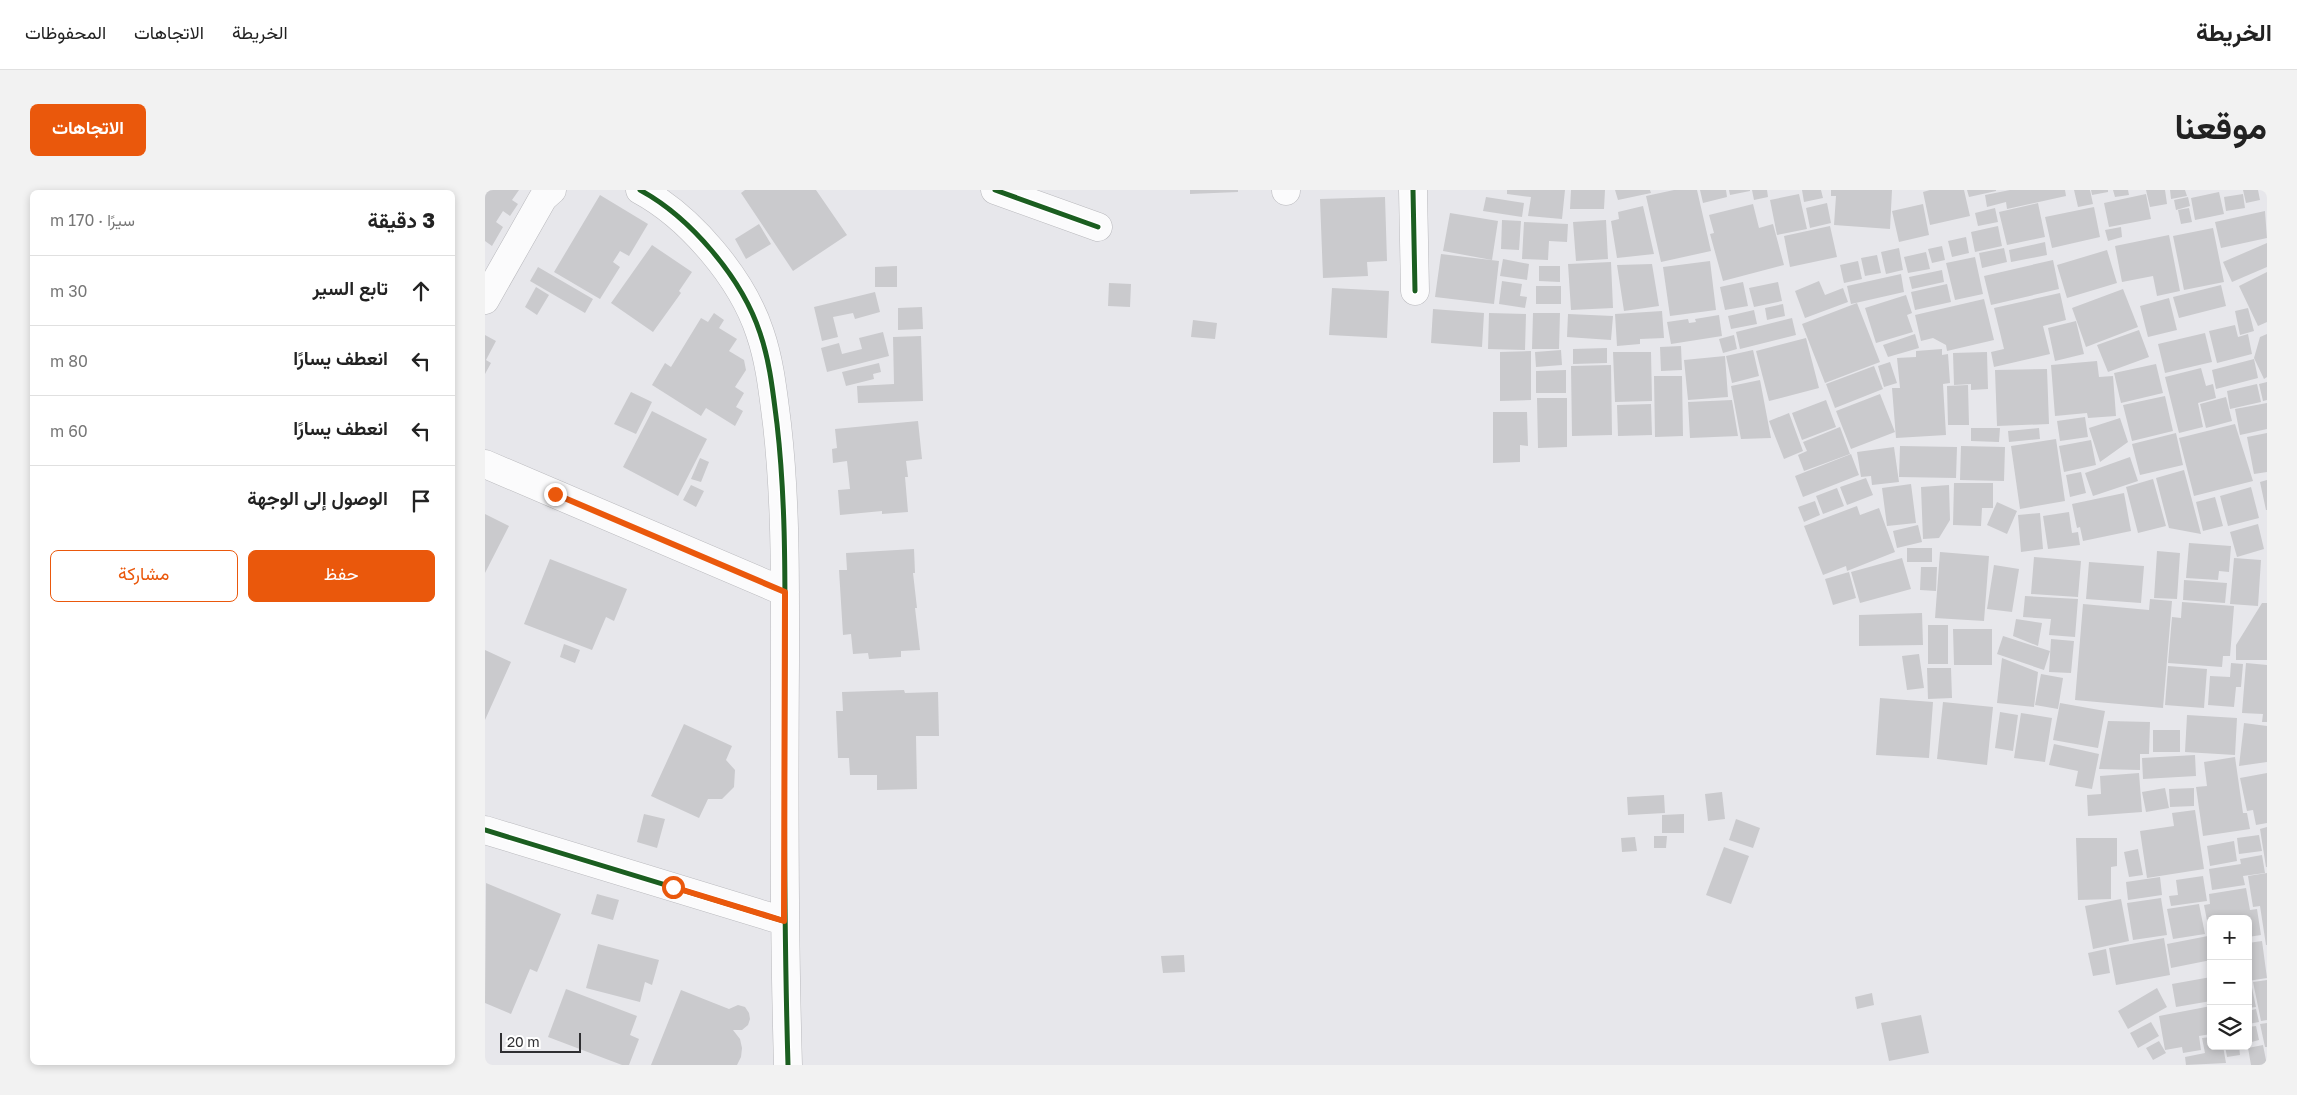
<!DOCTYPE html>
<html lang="ar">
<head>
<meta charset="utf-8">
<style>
	body { margin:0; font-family:"Golos Text",Vazirmatn,sans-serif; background:#f2f2f2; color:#222; direction:rtl }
	.controls { position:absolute; right:15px; bottom:15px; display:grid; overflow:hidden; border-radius:8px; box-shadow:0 2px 8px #0003 }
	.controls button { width:45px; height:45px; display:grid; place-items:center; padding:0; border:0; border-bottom:1px solid #e0e0e0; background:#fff; color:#222; font:25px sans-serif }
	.scale { position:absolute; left:15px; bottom:12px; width:81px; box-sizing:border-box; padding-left:5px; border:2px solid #2f2f32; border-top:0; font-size:14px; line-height:18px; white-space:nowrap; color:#2f2f32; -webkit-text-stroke:4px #fff; paint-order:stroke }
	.stop { position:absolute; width:15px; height:15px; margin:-11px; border:4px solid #ea580c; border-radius:50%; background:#fff }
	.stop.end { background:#ea580c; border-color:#fff; box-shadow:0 1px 5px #0008 }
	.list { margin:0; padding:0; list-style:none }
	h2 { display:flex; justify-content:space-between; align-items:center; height:65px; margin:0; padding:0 20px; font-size:21px }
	h2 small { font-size:16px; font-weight:400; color:#767676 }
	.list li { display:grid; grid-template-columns:32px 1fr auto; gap:15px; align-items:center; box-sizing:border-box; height:70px; padding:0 20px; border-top:1px solid #e0e0e0 }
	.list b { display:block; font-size:19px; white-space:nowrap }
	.list em { font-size:16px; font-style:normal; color:#767676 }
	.actions { display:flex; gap:10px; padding:15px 20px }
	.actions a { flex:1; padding:11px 0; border:1px solid #ea580c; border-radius:8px; text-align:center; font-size:18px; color:#ea580c }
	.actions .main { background:#ea580c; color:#fff }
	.icon { flex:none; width:28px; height:28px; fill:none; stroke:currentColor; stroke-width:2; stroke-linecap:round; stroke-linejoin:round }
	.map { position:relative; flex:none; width:1782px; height:875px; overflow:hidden; direction:ltr; border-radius:8px }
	header { display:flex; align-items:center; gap:30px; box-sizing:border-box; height:70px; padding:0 25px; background:#fff; border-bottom:1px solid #e0e0e0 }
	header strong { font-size:24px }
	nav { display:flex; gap:28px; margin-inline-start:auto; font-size:18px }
	.intro { display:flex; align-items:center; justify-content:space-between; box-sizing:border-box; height:120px; padding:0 30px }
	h1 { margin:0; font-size:35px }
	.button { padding:12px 22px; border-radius:8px; background:#ea580c; color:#fff; font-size:18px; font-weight:700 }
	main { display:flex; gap:30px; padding:0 30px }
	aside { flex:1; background:#fff; border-radius:8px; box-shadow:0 2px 8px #0003 }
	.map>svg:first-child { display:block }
	.building { fill:#cacacd }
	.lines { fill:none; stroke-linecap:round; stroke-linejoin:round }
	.minor-casing { stroke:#b8b8bc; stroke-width:29 }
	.minor { stroke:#fbfbfc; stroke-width:28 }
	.cycleway-casing { stroke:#fff; stroke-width:8 }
	.cycleway { stroke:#1b5e20; stroke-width:5 }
	.route { stroke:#ea580c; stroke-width:6 }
</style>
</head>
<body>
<header>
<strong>الخريطة</strong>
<nav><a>الخريطة</a><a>الاتجاهات</a><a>المحفوظات</a></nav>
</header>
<div class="intro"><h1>موقعنا</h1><a class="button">الاتجاهات</a></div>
<main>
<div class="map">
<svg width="1782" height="875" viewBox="0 0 1782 875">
	<rect width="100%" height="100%" fill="#e7e7eb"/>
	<path class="building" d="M 0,0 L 34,0 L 27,10 L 33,14 L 25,26 L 18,21 L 11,32 L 18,37 L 7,56 L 0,51 Z
		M 260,0 L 331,0 L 362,45 L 308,81 L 256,3 Z
		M 705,0 L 753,0 L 753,2 L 705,4 Z
		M 1022,0 L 1080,0 L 1077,29 L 1043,26 L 1046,7 L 1022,4 Z
		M 1086,0 L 1120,0 L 1119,19 L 1085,19 Z
		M 1130,0 L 1165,0 L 1166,3 L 1133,10 Z
		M 1189,0 L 1212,0 L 1226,61 L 1176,72 L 1161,6 Z
		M 1215,0 L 1241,0 L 1242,7 L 1218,13 Z
		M 1244,0 L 1265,0 L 1265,1 L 1245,5 Z
		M 1267,0 L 1282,0 L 1283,7 L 1269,10 Z
		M 1317,0 L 1336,0 L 1338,8 L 1319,12 Z
		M 1346,0 L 1407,0 L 1405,39 L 1349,35 L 1351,6 L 1346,6 Z
		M 1445,0 L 1479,0 L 1485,26 L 1445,35 L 1438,2 Z
		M 1482,0 L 1511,0 L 1511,1 L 1484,7 Z
		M 1525,0 L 1580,0 L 1581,6 L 1522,19 L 1521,12 L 1502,17 L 1500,5 Z
		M 1589,0 L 1605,0 L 1608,14 L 1593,17 Z
		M 1606,0 L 1623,0 L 1623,2 L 1607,5 Z
		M 1628,0 L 1643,0 L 1644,5 L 1630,7 Z
		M 1661,0 L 1680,0 L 1682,14 L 1665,17 Z
		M 1685,0 L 1700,0 L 1702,6 L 1686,9 Z
		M 1758,0 L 1773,0 L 1775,10 L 1761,13 Z
		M 1734,2 L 1739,24 L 1710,30 L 1706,8 Z
		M 1314,4 L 1322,39 L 1292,45 L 1285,10 Z
		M 1661,4 L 1666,29 L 1624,37 L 1619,13 Z
		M 1758,4 L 1760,18 L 1741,21 L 1739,7 Z
		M 115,5 L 163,34 L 144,66 L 135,61 L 128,72 L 135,77 L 115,109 L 69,82 Z
		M 900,7 L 902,71 L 882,72 L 883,86 L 838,88 L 835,9 Z
		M 1001,7 L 1039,13 L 1037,27 L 998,21 Z
		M 1703,7 L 1705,16 L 1691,20 L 1689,10 Z
		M 1342,13 L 1346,33 L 1325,38 L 1321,18 Z
		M 1553,13 L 1560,47 L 1522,55 L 1514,22 Z
		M 1268,14 L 1274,38 L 1288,34 L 1299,75 L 1238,91 L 1225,44 L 1229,43 L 1224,25 Z
		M 1438,14 L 1444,45 L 1414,52 L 1407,21 Z
		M 1158,16 L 1169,64 L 1132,68 L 1126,31 L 1134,29 L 1133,22 Z
		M 1609,17 L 1615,47 L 1567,58 L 1560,27 Z
		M 1510,18 L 1513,32 L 1493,36 L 1490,23 Z
		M 1704,18 L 1707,32 L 1696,34 L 1693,20 Z
		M 1780,21 L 1782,48 L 1736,58 L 1730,32 Z
		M 965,23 L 1013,31 L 1007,70 L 958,61 Z
		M 1017,30 L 1036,31 L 1034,60 L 1016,59 Z
		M 1121,30 L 1123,69 L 1091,71 L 1088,32 Z
		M 1039,32 L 1083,34 L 1082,52 L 1064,51 L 1063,70 L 1037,69 Z
		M 274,34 L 286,54 L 261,69 L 250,49 Z
		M 1345,36 L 1352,67 L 1305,77 L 1299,46 Z
		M 1513,36 L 1517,56 L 1490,62 L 1486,42 Z
		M 1636,37 L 1637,47 L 1623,51 L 1620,40 Z
		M 1728,38 L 1739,92 L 1699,100 L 1688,46 Z
		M 1684,45 L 1695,101 L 1672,106 L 1668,86 L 1637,92 L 1630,56 Z
		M 1481,47 L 1484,63 L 1467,67 L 1463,51 Z
		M 1560,52 L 1562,65 L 1526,72 L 1524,60 Z
		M 1782,53 L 1782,77 L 1747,92 L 1738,72 Z
		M 167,55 L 207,82 L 194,101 L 196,103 L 168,142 L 126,113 Z
		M 1457,56 L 1460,70 L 1447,73 L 1443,59 Z
		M 1414,58 L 1418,80 L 1401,84 L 1396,62 Z
		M 1519,58 L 1522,72 L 1497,78 L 1494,63 Z
		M 1622,60 L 1632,93 L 1582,108 L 1572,75 Z
		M 1441,62 L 1445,79 L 1423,83 L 1419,67 Z
		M 956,64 L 1014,71 L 1009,114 L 950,107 Z
		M 1392,65 L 1396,83 L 1380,86 L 1376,68 Z
		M 1490,67 L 1498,104 L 1470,110 L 1461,73 Z
		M 1018,69 L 1044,74 L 1042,90 L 1015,86 Z
		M 1568,70 L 1574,99 L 1506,115 L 1499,86 Z
		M 1225,71 L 1231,120 L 1185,126 L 1178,77 Z
		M 1373,71 L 1377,89 L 1359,93 L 1355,75 Z
		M 1126,72 L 1128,118 L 1086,120 L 1083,74 Z
		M 1167,74 L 1174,116 L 1139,121 L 1132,75 Z
		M 412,76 L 412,97 L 390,97 L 390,77 Z
		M 1054,76 L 1075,76 L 1075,92 L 1054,91 Z
		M 53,77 L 108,109 L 100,123 L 45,91 Z
		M 1457,80 L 1459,92 L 1427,99 L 1424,87 Z
		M 1782,82 L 1782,132 L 1773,136 L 1754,96 Z
		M 1416,84 L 1419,102 L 1366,114 L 1362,96 Z
		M 1017,91 L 1037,94 L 1035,106 L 1042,107 L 1040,118 L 1014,114 Z
		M 1334,91 L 1340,105 L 1358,98 L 1363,112 L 1320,128 L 1310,101 Z
		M 1258,92 L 1263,116 L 1240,120 L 1235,97 Z
		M 1293,92 L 1297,111 L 1269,117 L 1264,98 Z
		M 624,93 L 646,94 L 645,117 L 623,116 Z
		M 1462,94 L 1466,112 L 1430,120 L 1426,102 Z
		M 1736,95 L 1741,116 L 1694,128 L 1688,107 Z
		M 1051,96 L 1076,96 L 1076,114 L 1051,114 Z
		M 51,97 L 64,105 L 52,125 L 40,117 Z
		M 847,98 L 904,101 L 902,148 L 844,145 Z
		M 1638,99 L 1653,137 L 1601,157 L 1587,118 Z
		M 390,102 L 395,122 L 370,129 L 368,123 L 348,127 L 353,147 L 337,151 L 329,117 Z
		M 1575,103 L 1581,130 L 1558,136 L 1565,164 L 1509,177 L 1506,162 L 1519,159 L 1509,118 Z
		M 1421,105 L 1427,123 L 1422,125 L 1428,142 L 1391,153 L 1380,118 Z
		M 1684,108 L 1692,140 L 1663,147 L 1655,116 Z
		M 1499,109 L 1509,150 L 1462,161 L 1461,155 L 1448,148 L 1436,151 L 1430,125 Z
		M 1372,113 L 1395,172 L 1340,193 L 1317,134 Z
		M 1298,114 L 1300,126 L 1282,130 L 1280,118 Z
		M 437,117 L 438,139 L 413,140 L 413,118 Z
		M 1763,118 L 1769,141 L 1755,145 L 1750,121 Z
		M 948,119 L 999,123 L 997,157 L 946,153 Z
		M 1269,120 L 1272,134 L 1246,139 L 1243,126 Z
		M 1177,121 L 1179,148 L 1155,149 L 1155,154 L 1132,156 L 1130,124 Z
		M 229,123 L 239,130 L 234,138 L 252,149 L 244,161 L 259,170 L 261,180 L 250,197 L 259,203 L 251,217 L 258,221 L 250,236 L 221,218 L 216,226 L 167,195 L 180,173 L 186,177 L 216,128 L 223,132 Z
		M 1004,123 L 1041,124 L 1040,160 L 1003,159 Z
		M 1048,123 L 1075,123 L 1074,159 L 1047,159 Z
		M 1083,124 L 1128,126 L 1126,150 L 1082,147 Z
		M 1234,125 L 1237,146 L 1186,154 L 1182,132 L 1203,129 L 1204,133 L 1211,132 L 1210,129 Z
		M 1307,128 L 1311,145 L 1255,159 L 1251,142 Z
		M 708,130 L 732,133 L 730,149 L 706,147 Z
		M 1591,131 L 1599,164 L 1570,171 L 1563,138 Z
		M 1750,135 L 1753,147 L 1763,144 L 1767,164 L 1732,173 L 1724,141 Z
		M 1654,140 L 1664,167 L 1623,182 L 1612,155 Z
		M 398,142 L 404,166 L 342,182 L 336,158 L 354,153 L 357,164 L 377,159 L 374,148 Z
		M 1720,143 L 1727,172 L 1680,183 L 1673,154 Z
		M 1430,144 L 1434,158 L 1403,167 L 1398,155 Z
		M 1782,144 L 1782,187 L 1779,189 L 1769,168 L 1775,147 Z
		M 0,145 L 11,151 L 1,170 L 6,173 L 0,184 Z
		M 1249,145 L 1252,159 L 1238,163 L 1234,149 Z
		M 436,146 L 438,211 L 373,213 L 372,196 L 409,194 L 408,147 Z
		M 1321,148 L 1334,198 L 1284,211 L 1271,161 Z
		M 1196,156 L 1197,180 L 1176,181 L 1175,157 Z
		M 1122,158 L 1122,173 L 1088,174 L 1088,159 Z
		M 1457,159 L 1457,165 L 1463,164 L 1465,193 L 1458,194 L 1461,245 L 1411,248 L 1407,198 L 1415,198 L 1412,168 L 1431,167 L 1431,161 Z
		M 1076,160 L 1077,175 L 1051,177 L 1050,162 Z
		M 1268,160 L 1274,186 L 1247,193 L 1241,166 Z
		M 1046,161 L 1046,210 L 1015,211 L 1015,162 Z
		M 1128,162 L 1166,162 L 1167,211 L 1130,212 Z
		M 1502,162 L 1503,199 L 1486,200 L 1486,194 L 1469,195 L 1468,163 Z
		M 1240,166 L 1243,207 L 1203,210 L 1199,170 Z
		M 1769,169 L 1773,188 L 1731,199 L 1727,180 Z
		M 1612,171 L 1614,187 L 1628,186 L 1631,226 L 1603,228 L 1602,223 L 1570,226 L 1566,175 Z
		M 1405,172 L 1412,193 L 1399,197 L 1393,176 Z
		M 394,173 L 396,182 L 388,184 L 389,189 L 361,196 L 357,182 Z
		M 1671,174 L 1678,203 L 1636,213 L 1629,183 Z
		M 1126,175 L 1127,245 L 1087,246 L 1086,176 Z
		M 1389,176 L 1398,199 L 1350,218 L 1341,194 Z
		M 1716,178 L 1721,196 L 1728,194 L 1731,208 L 1713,213 L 1718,237 L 1694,243 L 1680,187 Z
		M 1562,179 L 1564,234 L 1512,236 L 1510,180 Z
		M 1081,180 L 1081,203 L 1051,203 L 1051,181 Z
		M 1169,186 L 1197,186 L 1198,246 L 1170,247 Z
		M 1275,190 L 1286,248 L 1256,249 L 1246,196 Z
		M 1782,192 L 1782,210 L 1778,211 L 1774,194 Z
		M 1772,194 L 1776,212 L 1745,219 L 1742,201 Z
		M 1483,195 L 1484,235 L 1463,235 L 1462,196 Z
		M 146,202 L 167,212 L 151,244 L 129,234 Z
		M 1395,204 L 1410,242 L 1366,259 L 1351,221 Z
		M 1680,206 L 1688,241 L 1647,251 L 1638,215 Z
		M 1741,207 L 1747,231 L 1721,238 L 1715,214 Z
		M 1052,208 L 1082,208 L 1082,257 L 1053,258 Z
		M 1247,210 L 1253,246 L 1205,248 L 1203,212 Z
		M 1341,210 L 1351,237 L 1317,250 L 1307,223 Z
		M 1782,213 L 1782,239 L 1755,245 L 1750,219 Z
		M 1166,214 L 1167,245 L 1133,246 L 1132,215 Z
		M 167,221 L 222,249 L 193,306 L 138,277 Z
		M 1008,222 L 1042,222 L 1043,256 L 1035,255 L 1035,272 L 1008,273 Z
		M 1304,223 L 1318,261 L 1299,269 L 1284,231 Z
		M 1600,227 L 1603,247 L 1575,251 L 1572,231 Z
		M 1635,228 L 1643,252 L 1615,272 L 1604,238 Z
		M 433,231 L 437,269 L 421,271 L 423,287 L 420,287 L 423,322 L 397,324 L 397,321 L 355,325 L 353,300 L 365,299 L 362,271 L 348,273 L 347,259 L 352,258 L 350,239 Z
		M 1750,234 L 1768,291 L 1709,306 L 1694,248 Z
		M 1355,237 L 1365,264 L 1319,281 L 1313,265 L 1322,261 L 1318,252 Z
		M 1486,238 L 1515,238 L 1514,252 L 1486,251 Z
		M 1554,238 L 1555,249 L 1524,252 L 1523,241 Z
		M 1691,243 L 1698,275 L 1655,285 L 1647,254 Z
		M 1782,243 L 1782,282 L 1769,284 L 1762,247 Z
		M 1571,249 L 1580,311 L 1535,319 L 1526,256 Z
		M 1606,250 L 1611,275 L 1579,282 L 1574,256 Z
		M 1415,256 L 1472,257 L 1471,288 L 1414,287 Z
		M 1476,256 L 1520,257 L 1519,291 L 1475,290 Z
		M 1409,257 L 1414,292 L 1387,295 L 1386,286 L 1376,287 L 1372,262 Z
		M 1366,264 L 1374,285 L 1318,307 L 1310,286 Z
		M 1645,267 L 1653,291 L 1608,306 L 1600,283 Z
		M 215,268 L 224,272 L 216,292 L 206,289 Z
		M 1699,280 L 1716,344 L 1684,338 L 1671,288 Z
		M 1596,282 L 1601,303 L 1585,307 L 1581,285 Z
		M 1381,288 L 1388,305 L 1362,315 L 1355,297 Z
		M 1668,289 L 1681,336 L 1653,343 L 1641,297 Z
		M 1782,290 L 1782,320 L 1781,320 L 1775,292 Z
		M 1469,293 L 1508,293 L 1508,318 L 1497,318 L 1496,336 L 1468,335 Z
		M 1426,294 L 1431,333 L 1402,336 L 1397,298 Z
		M 206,295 L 219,301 L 211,317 L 198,310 Z
		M 1464,295 L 1465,330 L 1454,348 L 1438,349 L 1436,297 Z
		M 1766,297 L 1774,328 L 1743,336 L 1735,306 Z
		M 1352,298 L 1359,316 L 1338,324 L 1331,306 Z
		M 1639,303 L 1646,341 L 1598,351 L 1595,337 L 1592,338 L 1587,314 Z
		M 1730,307 L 1738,336 L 1718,341 L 1711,312 Z
		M 1330,311 L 1335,325 L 1319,332 L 1313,317 Z
		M 1512,312 L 1532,321 L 1522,344 L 1502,335 Z
		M 1372,316 L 1375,325 L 1394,318 L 1410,362 L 1362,381 L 1361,376 L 1338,385 L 1319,336 Z
		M 1584,322 L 1587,343 L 1593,342 L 1595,355 L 1563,359 L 1558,326 Z
		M 1555,323 L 1558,359 L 1536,362 L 1533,325 Z
		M 0,324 L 24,336 L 0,383 Z
		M 1773,334 L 1779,359 L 1752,367 L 1745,342 Z
		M 1433,335 L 1437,352 L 1412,358 L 1408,341 Z
		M 1704,353 L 1746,356 L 1744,382 L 1734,381 L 1733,390 L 1701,388 Z
		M 1422,358 L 1447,358 L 1447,372 L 1422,372 Z
		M 429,359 L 430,383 L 428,383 L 432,418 L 430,418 L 435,460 L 416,461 L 416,467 L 384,469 L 383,463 L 368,464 L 366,444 L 358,445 L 354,380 L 362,380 L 361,363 Z
		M 1672,361 L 1695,363 L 1692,409 L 1669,408 Z
		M 1455,362 L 1504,366 L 1499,431 L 1450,428 Z
		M 1549,367 L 1596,371 L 1593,407 L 1546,404 Z
		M 1417,368 L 1426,399 L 1375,413 L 1366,382 Z
		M 1749,368 L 1776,370 L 1773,416 L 1745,414 Z
		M 65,369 L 142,399 L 129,431 L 121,427 L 107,460 L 39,434 Z
		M 1604,372 L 1659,376 L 1656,413 L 1601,409 Z
		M 1509,375 L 1534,379 L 1527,422 L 1502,419 Z
		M 1436,377 L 1452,377 L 1451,401 L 1435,400 Z
		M 1364,382 L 1371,408 L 1348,415 L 1340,389 Z
		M 1699,390 L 1742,393 L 1740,413 L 1698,410 Z
		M 1540,406 L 1593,409 L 1590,447 L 1564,445 L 1566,429 L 1538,427 Z
		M 1665,409 L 1687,411 L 1678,518 L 1590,510 L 1598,414 L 1664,420 Z
		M 1697,412 L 1749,416 L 1745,466 L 1738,466 L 1737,477 L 1683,473 L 1687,427 L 1696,428 Z
		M 1777,413 L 1782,413 L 1782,470 L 1751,470 L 1751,455 Z
		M 1437,423 L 1438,455 L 1374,456 L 1374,425 Z
		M 1531,429 L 1557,433 L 1553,456 L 1528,446 Z
		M 1443,435 L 1463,435 L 1463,474 L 1443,474 Z
		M 1468,439 L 1507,439 L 1507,475 L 1469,475 Z
		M 1518,446 L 1565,461 L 1559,480 L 1512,464 Z
		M 1566,449 L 1589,451 L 1586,483 L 1564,482 Z
		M 79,454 L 95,460 L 90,473 L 75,467 Z
		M 0,460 L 26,472 L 0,530 Z
		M 1434,464 L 1439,498 L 1422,500 L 1417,466 Z
		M 1517,468 L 1553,482 L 1549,517 L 1512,513 Z
		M 1746,473 L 1758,474 L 1756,497 L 1751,497 L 1749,517 L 1723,515 L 1725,486 L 1745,487 Z
		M 1761,473 L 1782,475 L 1782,532 L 1777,532 L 1778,524 L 1757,523 Z
		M 1683,476 L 1722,479 L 1719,518 L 1680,515 Z
		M 1442,478 L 1466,478 L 1467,508 L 1443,509 Z
		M 1556,484 L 1578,488 L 1573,519 L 1550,515 Z
		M 419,500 L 420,503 L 453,502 L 454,546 L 431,546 L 432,599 L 392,600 L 392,585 L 365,585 L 364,568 L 353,568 L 351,521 L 358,521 L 357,502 Z
		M 1395,508 L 1448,512 L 1444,568 L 1391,565 Z
		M 1458,512 L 1508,517 L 1502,575 L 1452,569 Z
		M 1575,513 L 1620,521 L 1613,558 L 1568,550 Z
		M 1515,522 L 1533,525 L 1528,561 L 1510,558 Z
		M 1536,523 L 1567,528 L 1560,572 L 1529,568 Z
		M 1702,525 L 1752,528 L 1750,565 L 1700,562 Z
		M 1623,531 L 1665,532 L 1664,564 L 1655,564 L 1655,580 L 1614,579 Z
		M 1759,533 L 1782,536 L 1782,572 L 1754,576 Z
		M 199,534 L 247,556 L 241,570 L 250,580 L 249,597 L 237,609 L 223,609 L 214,628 L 166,606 Z
		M 1668,540 L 1695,540 L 1695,562 L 1668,562 Z
		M 1569,554 L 1614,564 L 1607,599 L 1590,596 L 1593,581 L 1564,575 Z
		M 1710,565 L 1711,586 L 1658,589 L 1657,568 Z
		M 1750,567 L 1758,623 L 1762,623 L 1765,639 L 1718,646 L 1711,597 L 1722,596 L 1719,572 Z
		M 1654,583 L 1657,622 L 1603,626 L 1602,605 L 1616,604 L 1615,586 Z
		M 1782,583 L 1782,633 L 1771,635 L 1768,620 L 1762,621 L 1755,588 Z
		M 1680,598 L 1684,618 L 1661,622 L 1657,602 Z
		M 1709,598 L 1709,616 L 1685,617 L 1684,599 Z
		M 1237,602 L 1240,629 L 1223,631 L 1220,604 Z
		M 1179,605 L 1180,623 L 1143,625 L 1142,607 Z
		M 1710,620 L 1719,679 L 1662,688 L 1655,641 L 1689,636 L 1687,623 Z
		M 159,624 L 180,629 L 172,658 L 152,652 Z
		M 1199,624 L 1199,643 L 1177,643 L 1177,625 Z
		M 1251,629 L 1275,638 L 1268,658 L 1244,650 Z
		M 1782,637 L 1782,677 L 1781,677 L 1775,639 Z
		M 1774,645 L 1777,661 L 1754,664 L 1752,648 Z
		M 1169,646 L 1182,646 L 1181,658 L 1169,658 Z
		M 1150,647 L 1152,661 L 1137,662 L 1136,648 Z
		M 1591,648 L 1632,648 L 1632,676 L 1626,677 L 1626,709 L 1593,710 Z
		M 1749,651 L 1752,671 L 1725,676 L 1722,656 Z
		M 1239,657 L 1264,666 L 1246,714 L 1221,705 Z
		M 1653,659 L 1658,685 L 1644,687 L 1639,662 Z
		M 1777,665 L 1780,683 L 1758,686 L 1760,695 L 1727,700 L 1724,679 L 1756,674 L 1755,669 Z
		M 1782,683 L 1782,755 L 1781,755 L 1775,716 L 1768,717 L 1763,686 Z
		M 1718,686 L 1722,711 L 1686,716 L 1684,706 L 1693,705 L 1691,690 Z
		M 1675,687 L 1677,705 L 1643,710 L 1641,692 Z
		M 1,693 L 76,724 L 52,782 L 45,779 L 26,824 L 0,813 Z
		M 1761,698 L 1765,720 L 1772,719 L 1776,745 L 1763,747 L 1763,729 L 1726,729 L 1725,746 L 1719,715 L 1725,714 L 1724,704 Z
		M 112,704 L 134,710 L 128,730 L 106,724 Z
		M 1676,708 L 1682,745 L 1648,750 L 1642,713 Z
		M 1636,709 L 1644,751 L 1608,759 L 1600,716 Z
		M 1714,714 L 1720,744 L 1688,749 L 1682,719 Z
		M 1723,746 L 1726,770 L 1686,778 L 1682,754 Z
		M 1679,748 L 1685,785 L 1631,795 L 1624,758 Z
		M 1777,751 L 1782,788 L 1763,791 L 1763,753 Z
		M 113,754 L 174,770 L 167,795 L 160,792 L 155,812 L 101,798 Z
		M 1621,759 L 1625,783 L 1608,786 L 1603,763 Z
		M 699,765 L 700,782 L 678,783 L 676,766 Z
		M 1726,787 L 1726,811 L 1691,817 L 1687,794 Z
		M 1782,790 L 1782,830 L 1776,831 L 1768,792 Z
		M 1766,793 L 1771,817 L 1763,818 L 1763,794 Z
		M 1672,798 L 1682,817 L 1643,839 L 1633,821 Z
		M 81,799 L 152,826 L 145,845 L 154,849 L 144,875 L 137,875 L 63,847 Z
		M 196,800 L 244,819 L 253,815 L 260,817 L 264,823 L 265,829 L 263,835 L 257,840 L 248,840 L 255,849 L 257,858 L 256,867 L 252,875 L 166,875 Z
		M 1387,803 L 1389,815 L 1372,819 L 1370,807 Z
		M 1726,816 L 1726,844 L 1714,846 L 1716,860 L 1698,863 L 1697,857 L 1680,860 L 1674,826 Z
		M 1771,819 L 1774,832 L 1763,834 L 1763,821 Z
		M 1436,825 L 1444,863 L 1404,871 L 1396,833 Z
		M 1666,832 L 1674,846 L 1653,858 L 1645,843 Z
		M 1782,833 L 1782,857 L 1780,857 L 1775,834 Z
		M 1771,836 L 1774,850 L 1763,853 L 1763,837 Z
		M 1726,847 L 1726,856 L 1738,856 L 1741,873 L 1701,875 L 1700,867 L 1720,863 L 1717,848 Z
		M 1674,851 L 1681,863 L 1668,870 L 1661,858 Z
		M 1778,855 L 1782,875 L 1766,875 L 1763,858 Z
		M 1740,856 L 1754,856 L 1755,865 L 1742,867 Z"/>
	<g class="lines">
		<defs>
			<path id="minor" d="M 155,0 C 205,27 257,88 275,143 C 285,172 288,203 292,234 C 301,312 300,392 300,471 C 299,606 299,740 303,875
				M 510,0 L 613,37
				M 928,0 L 930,101
				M 801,1 L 801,0
				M 0,110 L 58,8 L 67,0
				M 0,274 L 300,402
				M 0,640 L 299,731"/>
		</defs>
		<use href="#minor" class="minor-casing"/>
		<use href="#minor" class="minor"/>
		<defs>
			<path id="cycleway" d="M 155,0 C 205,27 257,88 275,143 C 285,172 288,203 292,234 C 301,312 300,392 300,471 C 299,606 299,740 303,875
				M 510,0 L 613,37
				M 928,0 L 930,101
				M 0,640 L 299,731"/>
		</defs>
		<use href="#cycleway" class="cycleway-casing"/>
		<use href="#cycleway" class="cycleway"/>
	</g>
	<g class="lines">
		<path class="route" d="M 70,304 L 300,402 L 299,731 L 188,697"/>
	</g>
</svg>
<div class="controls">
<button>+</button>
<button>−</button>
<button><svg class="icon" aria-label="layers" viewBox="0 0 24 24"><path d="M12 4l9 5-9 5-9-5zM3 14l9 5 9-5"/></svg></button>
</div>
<div class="scale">20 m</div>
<div class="stop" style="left:188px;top:697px"></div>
<div class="stop end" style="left:70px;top:304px"></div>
</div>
<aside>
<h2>3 دقيقة<small>سيرًا · 170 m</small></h2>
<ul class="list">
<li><svg class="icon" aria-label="ahead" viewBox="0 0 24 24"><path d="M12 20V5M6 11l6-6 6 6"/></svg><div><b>تابع السير</b></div><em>30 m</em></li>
<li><svg class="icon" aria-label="left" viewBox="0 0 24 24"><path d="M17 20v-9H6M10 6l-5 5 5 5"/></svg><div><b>انعطف يسارًا</b></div><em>80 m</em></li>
<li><svg class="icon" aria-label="left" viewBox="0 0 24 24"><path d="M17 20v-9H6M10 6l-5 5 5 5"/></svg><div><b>انعطف يسارًا</b></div><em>60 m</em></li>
<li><svg class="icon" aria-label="arrive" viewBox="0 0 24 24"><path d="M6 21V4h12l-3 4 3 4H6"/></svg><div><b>الوصول إلى الوجهة</b></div></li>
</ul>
<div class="actions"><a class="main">حفظ</a><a>مشاركة</a></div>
</aside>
</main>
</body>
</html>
